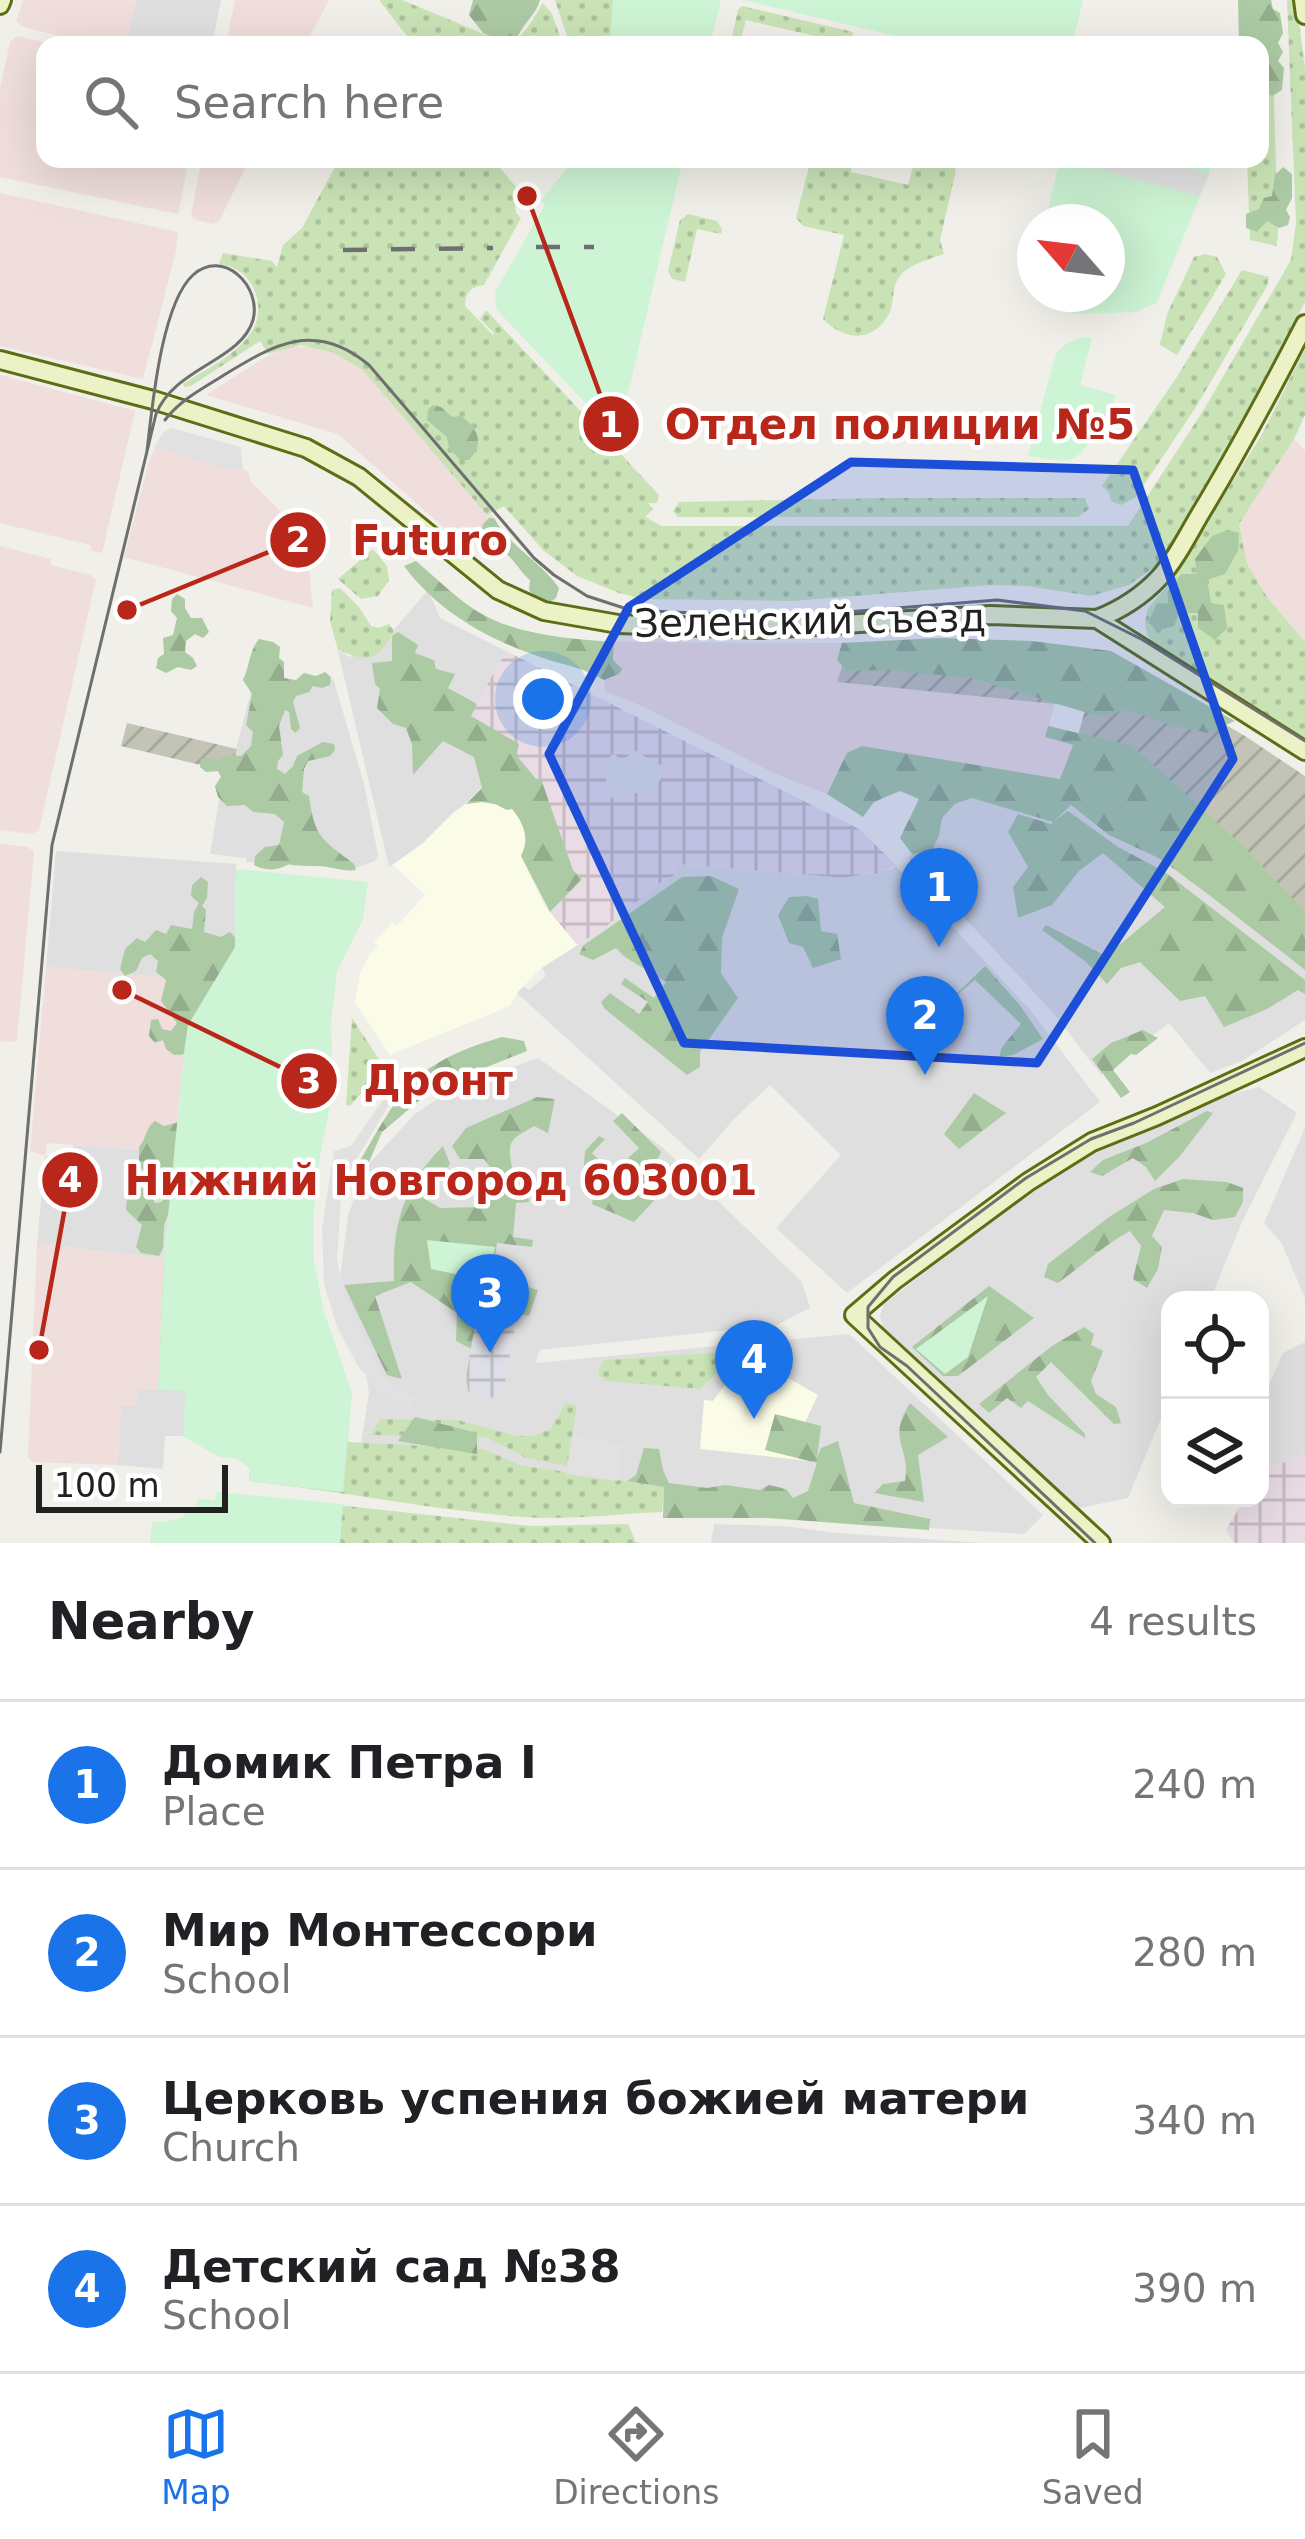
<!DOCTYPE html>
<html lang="en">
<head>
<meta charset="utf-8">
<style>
	body { margin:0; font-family:"DejaVu Sans",sans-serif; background:#f2f2f2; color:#202124 }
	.controls { position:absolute; right:36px; bottom:36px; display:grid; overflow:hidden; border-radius:24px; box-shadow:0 12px 48px #0002 }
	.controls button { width:108px; height:108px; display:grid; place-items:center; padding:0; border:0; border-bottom:3px solid #e0e0e0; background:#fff; color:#202124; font:60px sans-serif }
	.compass { position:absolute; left:1017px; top:204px; width:108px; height:108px; border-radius:50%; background:#fff; box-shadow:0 12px 48px #0002; rotate:298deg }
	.scale { position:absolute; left:36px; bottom:30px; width:192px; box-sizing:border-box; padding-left:12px; border:6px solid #212121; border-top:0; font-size:33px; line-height:42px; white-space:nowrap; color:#212121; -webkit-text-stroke:9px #fff; paint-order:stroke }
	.you { position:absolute; left:543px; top:699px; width:42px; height:42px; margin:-30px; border:9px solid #fff; border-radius:50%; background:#1a73e8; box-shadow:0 0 0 18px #1a73e833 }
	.badge { display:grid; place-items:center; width:78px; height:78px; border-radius:50%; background:#1a73e8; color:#fff; font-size:39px; font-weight:700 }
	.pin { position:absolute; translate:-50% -99px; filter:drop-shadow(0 3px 6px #0008) }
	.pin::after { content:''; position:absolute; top:63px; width:42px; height:36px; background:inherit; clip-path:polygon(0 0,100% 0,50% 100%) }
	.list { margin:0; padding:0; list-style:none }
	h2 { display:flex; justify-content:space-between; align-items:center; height:156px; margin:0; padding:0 48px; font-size:51px }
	h2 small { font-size:39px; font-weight:400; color:#757577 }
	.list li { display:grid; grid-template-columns:78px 1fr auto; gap:36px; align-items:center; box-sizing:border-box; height:168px; padding:0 48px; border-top:3px solid #e0e0e0 }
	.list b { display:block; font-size:45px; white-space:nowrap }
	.list p { margin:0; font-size:39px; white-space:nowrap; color:#757577 }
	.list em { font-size:39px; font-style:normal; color:#757577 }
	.icon { flex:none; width:66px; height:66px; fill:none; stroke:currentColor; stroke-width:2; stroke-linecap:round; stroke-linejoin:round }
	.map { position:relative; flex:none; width:1305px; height:1543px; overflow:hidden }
	.search { position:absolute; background:#fff; box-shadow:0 12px 48px #0002; left:36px; right:36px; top:36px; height:132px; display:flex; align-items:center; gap:30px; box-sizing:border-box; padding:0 42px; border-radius:24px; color:#757577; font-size:45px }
	.sheet { height:828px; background:#fff }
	nav { display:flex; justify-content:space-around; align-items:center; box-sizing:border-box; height:168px; border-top:3px solid #e0e0e0; background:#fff; font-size:33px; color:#757577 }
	nav a { display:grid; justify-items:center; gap:6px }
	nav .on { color:#1a73e8 }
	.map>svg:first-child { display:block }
	.residential { fill:#dfdfdf }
	.commercial { fill:#efdedb }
	.industrial { fill:url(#industrial-grid) }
	.education { fill:#fafce7 }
	.construction { fill:url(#construction-furrows) }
	.grass { fill:url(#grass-dots) }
	.forest { fill:url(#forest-firs) }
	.park { fill:#cdf4d4 }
	.parking { fill:#e1e1e1 }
	.plaza { fill:url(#plaza-grid) }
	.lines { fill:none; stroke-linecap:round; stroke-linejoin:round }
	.secondary-casing { stroke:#5c6d14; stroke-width:22 }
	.secondary { stroke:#ecf2c5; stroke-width:16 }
	.tram { stroke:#6f6f6f; stroke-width:3 }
	.rail { stroke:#6f6f6f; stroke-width:4.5; stroke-dasharray:24 24; stroke-linecap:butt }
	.marked { fill:#1d4ed8; fill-opacity:0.2; stroke:#1d4ed8; stroke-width:9; stroke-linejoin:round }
	.labels { text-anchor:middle; stroke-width:9; stroke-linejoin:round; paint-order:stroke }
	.street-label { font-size:39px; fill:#212121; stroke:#fff }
	.leader { fill:none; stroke:#b9271a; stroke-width:4.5 }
	.callout-dot { fill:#b9271a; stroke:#fff; stroke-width:4.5 }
	.mark-label { font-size:36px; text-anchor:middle; font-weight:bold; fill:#fff }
	.callout-label { font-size:42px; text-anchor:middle; font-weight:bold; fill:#b9271a; stroke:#fff; stroke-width:9; stroke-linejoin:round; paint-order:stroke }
</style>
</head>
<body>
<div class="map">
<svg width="1305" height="1543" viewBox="0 0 1305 1543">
	<defs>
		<pattern id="industrial-grid" width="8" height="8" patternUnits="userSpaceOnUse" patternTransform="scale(3)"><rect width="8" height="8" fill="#e9dce5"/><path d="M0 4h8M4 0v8" fill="none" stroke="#c8bcc4"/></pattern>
		<pattern id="construction-furrows" width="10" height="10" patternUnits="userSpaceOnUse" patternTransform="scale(3)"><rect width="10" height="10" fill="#c3c4b6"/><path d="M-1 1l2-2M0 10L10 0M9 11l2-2" fill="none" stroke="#a7a89c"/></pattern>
		<pattern id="grass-dots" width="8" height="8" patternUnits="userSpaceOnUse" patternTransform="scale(3)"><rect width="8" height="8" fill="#c9e3b6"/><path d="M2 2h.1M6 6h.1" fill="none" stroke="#acc29c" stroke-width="1.8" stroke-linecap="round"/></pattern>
		<pattern id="forest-firs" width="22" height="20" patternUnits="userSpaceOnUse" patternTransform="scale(3)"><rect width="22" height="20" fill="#accaa4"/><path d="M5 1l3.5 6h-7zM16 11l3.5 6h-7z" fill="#94ad8d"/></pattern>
		<pattern id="plaza-grid" width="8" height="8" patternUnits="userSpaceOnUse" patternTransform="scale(3)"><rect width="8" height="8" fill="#dedee6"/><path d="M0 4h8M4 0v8" fill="none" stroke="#bebec5"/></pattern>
	</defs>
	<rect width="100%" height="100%" fill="#f0efe9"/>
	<path class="residential" d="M 136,0 L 221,0 L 212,45 L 125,45 Z
		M 428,590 L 440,618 L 506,651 L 471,715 L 515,755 L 424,843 L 389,867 L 338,651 L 350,657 L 379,647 Z
		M 333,678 L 364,784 L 378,855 L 375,861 L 356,868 L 335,852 L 299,850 L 297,866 L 246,862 L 246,858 L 210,854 L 219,800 L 223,800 L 252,687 L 297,691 L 327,683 Z
		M 972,798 L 997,805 L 1071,804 L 1110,835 L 1167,862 L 1305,970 L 1305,1020 L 1242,1061 L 1210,1073 L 1169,1023 L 1101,1075 L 1055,1015 L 909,858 L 912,854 L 931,851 L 939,836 L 941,818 L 955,804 Z
		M 56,851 L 236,864 L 235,947 L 213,982 L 46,967 Z
		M 676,864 L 846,878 L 892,869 L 896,866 L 1031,1011 L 1100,1102 L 847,1293 L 776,1228 L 841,1155 L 770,1085 L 735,1118 L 699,1159 L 517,993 L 523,986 L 529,990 L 546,976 L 542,968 L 600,931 L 664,880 L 675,875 Z
		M 538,1058 L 662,1147 L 802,1282 L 810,1308 L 777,1325 L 540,1350 L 535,1363 L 849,1334 L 1043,1515 L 1024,1534 L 769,1518 L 663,1518 L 663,1487 L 520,1465 L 484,1449 L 361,1444 L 369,1393 L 362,1348 L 339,1286 L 348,1216 L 365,1168 L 415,1114 L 451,1090 Z
		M 1259,1087 L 1297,1113 L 1242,1222 L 1210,1300 L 1170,1300 L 1170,1397 L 1128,1498 L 1075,1509 L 884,1333 L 880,1316 L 884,1304 L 1007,1209 L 1091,1151 L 1189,1106 Z
		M 1305,1128 L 1305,1298 L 1281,1242 L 1264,1223 Z
		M 73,1145 L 174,1152 L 164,1258 L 37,1244 L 45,1156 L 72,1157 Z
		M 1305,1342 L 1305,1453 L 1271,1468 L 1260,1463 L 1260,1405 L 1283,1353 Z
		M 138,1388 L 186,1391 L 183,1436 L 165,1436 L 163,1469 L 118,1465 L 121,1405 Z
		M 714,1524 L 783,1526 L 838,1533 L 982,1543 L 711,1543 Z"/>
	<path class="commercial" d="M 23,0 L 136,0 L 125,45 L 96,45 L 23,27 L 16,21 Z
		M 235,0 L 329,0 L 305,45 L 226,45 Z
		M 17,36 L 55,45 L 45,45 L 45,159 L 189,159 L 178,214 L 0,177 L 0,88 L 10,42 Z
		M 202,159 L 250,159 L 219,221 L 213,224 L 194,219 L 191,214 Z
		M 0,193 L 178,232 L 176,251 L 143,379 L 0,346 Z
		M 311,346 L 331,350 L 363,368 L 494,518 L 468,545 L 468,549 L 338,434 L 206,395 L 266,357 L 289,347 Z
		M 0,375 L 135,411 L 102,553 L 92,551 L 90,545 L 0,523 Z
		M 171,428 L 240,447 L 243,469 L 248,472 L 251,482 L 298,529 L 307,553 L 313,608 L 124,557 L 150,458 L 164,432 Z
		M 1294,439 L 1305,451 L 1305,642 L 1267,597 L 1246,564 L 1239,524 Z
		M 0,546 L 51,559 L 50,565 L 91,575 L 96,579 L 39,830 L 32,834 L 0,830 Z
		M 614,642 L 842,643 L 837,660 L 1055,703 L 1046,737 L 1074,745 L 1061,779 L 847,753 L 827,794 L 776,774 L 646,708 L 605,691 L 604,680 L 619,674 L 613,660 Z
		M 0,844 L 28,847 L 34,852 L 17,1040 L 15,1042 L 0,1041 Z
		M 46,967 L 213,982 L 184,1052 L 174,1152 L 47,1143 L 45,1156 L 30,1151 Z
		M 37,1244 L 164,1258 L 158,1389 L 138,1388 L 137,1406 L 121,1406 L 118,1465 L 32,1462 L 28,1457 Z"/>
	<path class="industrial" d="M 506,651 L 859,829 L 896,865 L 875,874 L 873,872 L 846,878 L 677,864 L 675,875 L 664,880 L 600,931 L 577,945 L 550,912 L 582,879 L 573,870 L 541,780 L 538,781 L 515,755 L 470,716 Z
		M 1305,1453 L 1305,1543 L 1234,1543 L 1226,1530 L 1242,1503 L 1237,1498 L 1260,1498 L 1260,1463 L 1271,1468 Z"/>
	<path class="education" d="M 481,802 L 495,804 L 507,810 L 512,808 L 517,814 L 526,835 L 526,847 L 521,856 L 544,905 L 577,945 L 541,968 L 517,993 L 510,1006 L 390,1055 L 355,1003 L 360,974 L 369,955 L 378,946 L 374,942 L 392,923 L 397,926 L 425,895 L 393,865 L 423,843 L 454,812 L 466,804 Z
		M 764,1352 L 762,1363 L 818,1395 L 798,1437 L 811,1447 L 809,1461 L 700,1449 L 704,1400 L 713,1401 L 747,1354 Z"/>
	<path class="construction" d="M 848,648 L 1112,659 L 1245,736 L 1305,776 L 1305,965 L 1063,788 L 1086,707 L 837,682 Z
		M 127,723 L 237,749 L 230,772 L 121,746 Z"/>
	<path class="grass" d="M 379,0 L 402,0 L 508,44 C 525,37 533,18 543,3 L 552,14 L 563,45 L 414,45 Z
		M 555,0 L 613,0 L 610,45 L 570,45 Z
		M 1287,0 L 1296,0 L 1305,68 L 1305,302 L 1242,427 L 1171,547 L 1153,568 L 1129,585 L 1091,596 L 1028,586 L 990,585 L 793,601 L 643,599 L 619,593 L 577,576 L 543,550 L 504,506 L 487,515 L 363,370 L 332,352 L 301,345 L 268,354 L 260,341 L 191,386 L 185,387 L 183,384 C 214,364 273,339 255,292 C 249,275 237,267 219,264 L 223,253 L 272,261 L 277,267 L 283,245 L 302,228 L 335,167 L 336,159 L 492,159 L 525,197 L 515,205 L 516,213 L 521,218 L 484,285 C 471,286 465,293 465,306 L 493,335 L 494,333 L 480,319 L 486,310 L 659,495 L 657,503 L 648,503 L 653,509 L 645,517 L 662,526 L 1128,526 L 1203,411 L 1291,260 L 1296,223 Z
		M 1271,2 L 1278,236 L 1276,246 L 1250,240 L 1247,159 L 1260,159 L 1260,45 Z
		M 742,6 L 853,32 L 850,44 L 746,20 L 739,45 L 730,45 L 738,10 Z
		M 811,159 L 853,159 L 851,172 L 908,185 L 915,159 L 949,159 L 956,170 L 940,240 L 944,254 C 930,259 909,264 900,276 C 891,287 895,302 889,314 C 872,344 844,340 823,319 L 844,235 L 803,226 L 796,218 Z
		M 688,214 L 717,221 L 722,229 L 721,234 L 697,229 L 685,282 L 672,279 L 668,271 L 680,220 Z
		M 1205,254 L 1217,257 L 1226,274 L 1177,355 L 1160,345 L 1167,314 L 1194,257 Z
		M 1242,270 L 1269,277 L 1267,286 L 1196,407 L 1135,498 L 1121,505 L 1111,501 L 1109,493 L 1102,486 L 1177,377 Z
		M 1305,349 L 1305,415 L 1294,439 L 1239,524 L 1247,564 L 1267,597 L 1305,642 L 1305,743 L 1155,647 L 1147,635 L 1145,623 L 1148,608 L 1168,585 L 1261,436 Z
		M 886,498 L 1085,498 L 1089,509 L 1078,517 L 678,517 L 673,511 L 679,502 Z
		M 373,549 L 387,566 L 389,580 L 378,596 L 361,599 L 338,579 Z
		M 340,588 L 359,607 L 371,626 L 379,628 L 389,624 L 395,632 C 374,661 373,664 338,650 L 330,621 L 332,590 Z
		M 251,1017 L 349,1419 L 348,1442 L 484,1449 L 520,1465 L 664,1487 L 662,1512 C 616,1514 569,1520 523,1517 C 431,1510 340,1491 249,1481 L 250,1468 L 238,1459 L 183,1436 L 185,1391 L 158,1389 L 164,1258 Z
		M 352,1018 L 384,1067 L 350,1106 L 346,1105 Z
		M 736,1351 L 701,1389 L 607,1381 L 598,1375 L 600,1366 L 605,1360 Z
		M 566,1403 L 577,1406 L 567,1466 L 526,1458 L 486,1437 L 371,1435 L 380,1419 L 457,1420 L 516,1436 L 534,1436 L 551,1428 Z
		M 235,1494 L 531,1526 L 628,1524 L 636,1542 L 642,1543 L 207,1543 Z"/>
	<path class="forest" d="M 473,0 L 540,0 C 537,13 524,23 518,36 L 501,41 L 483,33 L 469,15 Z
		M 1238,0 L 1271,0 L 1273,9 L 1280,13 L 1283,33 L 1278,43 L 1283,52 L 1278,61 L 1284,68 L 1282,90 L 1272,96 L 1260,90 L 1260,45 L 1239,45 Z
		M 1283,167 L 1292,174 L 1292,198 L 1286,210 L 1290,217 L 1288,225 L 1279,228 L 1267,221 L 1257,232 L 1246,228 L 1246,214 L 1259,209 L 1264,198 L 1272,196 L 1275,175 Z
		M 433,405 L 441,407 L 452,417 L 461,416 C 477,428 486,443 469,460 L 460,460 L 449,448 L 447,437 L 427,420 L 428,410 Z
		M 489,518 L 494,518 C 510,547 541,562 559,588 L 556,598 L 548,603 L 535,597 L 529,590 L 530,580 C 520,572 514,559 504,552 C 495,545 488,545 480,536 L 483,524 Z
		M 1227,530 L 1239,533 L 1238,551 L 1225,574 L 1207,580 L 1211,603 L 1224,605 L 1227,628 L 1215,640 L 1198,628 L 1198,613 L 1179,613 L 1174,626 L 1157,631 L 1148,622 L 1157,604 L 1168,603 L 1168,591 L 1181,574 L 1197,574 L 1195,559 L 1212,536 Z
		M 416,561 C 435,577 454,596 475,610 C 514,635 569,639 614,642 L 613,660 L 622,669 L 619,674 L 604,680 C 582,667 567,666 543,658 C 489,640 438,612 404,566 Z
		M 177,594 L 185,599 L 185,608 L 191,618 L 202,618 L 209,632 L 203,638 L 195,634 L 186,641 L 185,652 L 193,658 L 197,666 L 191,670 L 178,667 L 166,673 L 156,668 L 158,658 L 164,654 L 163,638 L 173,635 L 177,618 L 171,611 L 172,599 Z
		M 398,632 L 418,645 L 415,653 L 434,660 L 436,669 L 455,674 L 448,688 L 477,704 L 471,716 L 519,744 L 516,755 L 537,780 L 541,779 L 573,870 L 582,879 L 550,912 L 521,856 C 530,839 524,823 512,809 L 507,810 L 495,804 L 482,802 L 466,804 L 482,788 L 474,757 L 443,741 L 413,775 L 412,744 L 406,728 L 393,724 L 377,708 L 380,689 L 375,684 L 372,663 L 392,661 L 392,636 Z
		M 939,638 L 1032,641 L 1111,651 L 1235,721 L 1207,733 L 1171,725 L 1128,710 L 1101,717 L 971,678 L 888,670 L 847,671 L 837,660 L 842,643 Z
		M 259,639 L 273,642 L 280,647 L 279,658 L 284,662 L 284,678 L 296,680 L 304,673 L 316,676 L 325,672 L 331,677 L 330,685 L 322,688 L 313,686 L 309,692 L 296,696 L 293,702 L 300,728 L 295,733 L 291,729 L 289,712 L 285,710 L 279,726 L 283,755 L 278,761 L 277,769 L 285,774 L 293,766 L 297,756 L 323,742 L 334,744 L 335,750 L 330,756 L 308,761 L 304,769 L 302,792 L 309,796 C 315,839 322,839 354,864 L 356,870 C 342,872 331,866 318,866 C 307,866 299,866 289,864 C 278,871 265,871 254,865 L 255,856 L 265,847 L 279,845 L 284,822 L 275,814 L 253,812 L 245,805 L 227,806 L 218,797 L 215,786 L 221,777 L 218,771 L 206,772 L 200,767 L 201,759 L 207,757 L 214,761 L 228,755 L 241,756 L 251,746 L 253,732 L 246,725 L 252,694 L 243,680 C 250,665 249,651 259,639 Z
		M 1048,726 L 1133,746 L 1244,847 L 1305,912 L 1305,970 L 1167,862 L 1109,835 L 1071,805 L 1054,821 L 1068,811 L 1118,847 L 1165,872 L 1305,980 L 1305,994 L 1298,990 L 1267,1009 L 1224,1027 L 1205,996 L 1180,1001 L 1140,962 L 1121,968 L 1107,984 L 1086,962 L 1042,930 L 1046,925 L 1106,956 L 1165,907 L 1103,853 L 1079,871 L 1052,905 L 1018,918 L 1013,887 L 1028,867 L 1008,832 L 1018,814 L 1051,824 L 1053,822 L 972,798 L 955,804 L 942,818 L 939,836 L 931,852 L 912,854 L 900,838 L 919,799 L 900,791 L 874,802 L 863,817 L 827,794 L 847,753 L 862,746 L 1060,779 L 1073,745 L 1045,737 Z
		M 711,876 L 739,889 L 722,938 L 721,973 L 738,998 L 700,1052 L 700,1067 L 687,1075 L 605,1009 L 601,1002 L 610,993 L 639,1014 L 648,1002 L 621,984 L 625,978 L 654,998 L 666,982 L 625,957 L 616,948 L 593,960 L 579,954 L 584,945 L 682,877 Z
		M 201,877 L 208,882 L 207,898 L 202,906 L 206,910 L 204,932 L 221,937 L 230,932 L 240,943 L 186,1054 L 174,1055 L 166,1049 L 163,1040 L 155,1043 L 149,1036 L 151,1020 L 158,1019 L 162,1029 L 171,1031 L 177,1023 L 161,1001 L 166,980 L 156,972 L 158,961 L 150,954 L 142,958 L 136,971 L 125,976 L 120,969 L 125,949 L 137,938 L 145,942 L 156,930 L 166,934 L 171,925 L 192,929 L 194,912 L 199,903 L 191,896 L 192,885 Z
		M 807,896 L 818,899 L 821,931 L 837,934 L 841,959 L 813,968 L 803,947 L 789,943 L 778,915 L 789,897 Z
		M 985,966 L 1019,1004 L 1043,1039 L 1013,1055 L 999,1057 L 1002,1047 L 1021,1024 L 975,980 L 947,1003 Z
		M 1143,1030 L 1158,1038 L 1136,1055 L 1131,1054 L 1113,1070 L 1130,1092 L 1121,1098 L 1092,1059 L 1111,1043 Z
		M 502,1037 L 524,1041 L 527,1051 L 434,1088 L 382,1132 L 369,1162 L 359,1162 C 375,1136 395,1096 418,1077 C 443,1056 472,1046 502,1037 Z
		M 974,1093 L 1006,1113 L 959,1149 L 944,1134 Z
		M 537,1097 L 555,1099 L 548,1133 L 534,1126 C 510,1140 507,1140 512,1168 L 523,1168 L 529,1202 L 516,1203 L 513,1237 L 533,1240 L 532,1247 L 497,1243 L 492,1277 L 538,1290 L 529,1316 L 491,1308 L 480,1312 L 474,1350 L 456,1341 L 457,1313 L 411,1282 L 375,1296 L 402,1379 L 387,1375 L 344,1285 L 394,1281 C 392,1225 403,1186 443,1146 L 450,1164 L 423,1198 L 440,1208 L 481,1207 L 500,1181 L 484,1159 L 460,1159 L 452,1146 L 466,1128 Z
		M 1207,1111 L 1213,1113 L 1180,1156 L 1155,1181 L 1146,1167 L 1133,1158 L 1102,1176 L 1090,1172 L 1103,1160 L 1146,1143 Z
		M 622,1113 L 661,1152 L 651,1172 L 671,1182 L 634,1222 L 592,1204 L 596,1181 L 584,1165 L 585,1151 L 599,1136 L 605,1139 L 592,1153 L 612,1173 L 639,1148 L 613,1121 Z
		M 155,1121 L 164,1126 L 179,1122 L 194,1151 L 164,1225 L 163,1248 L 159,1256 L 141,1253 L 136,1247 L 142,1225 L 126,1210 L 127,1196 L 132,1186 L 147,1189 L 155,1203 L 162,1202 L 164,1192 L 154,1186 L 155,1177 L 146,1175 L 139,1165 L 139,1147 C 147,1138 145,1128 155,1121 Z
		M 1183,1179 L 1227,1182 L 1243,1188 L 1243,1202 L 1235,1217 L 1213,1220 L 1193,1213 L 1164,1210 L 1152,1236 L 1162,1247 L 1158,1269 L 1147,1288 L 1133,1279 L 1141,1246 L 1130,1231 C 1104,1245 1082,1266 1058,1283 L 1044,1277 L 1048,1264 L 1109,1217 L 1154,1189 Z
		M 989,1286 L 1034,1318 L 958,1376 L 943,1376 L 912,1347 Z
		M 1084,1327 L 1094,1334 L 1091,1345 L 1103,1351 L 1091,1381 L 1096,1394 L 1116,1407 L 1121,1423 L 1114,1424 L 1051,1362 L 1036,1377 L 1048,1395 L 1085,1434 L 1085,1438 L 1028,1401 L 1021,1408 L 1007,1398 L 989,1413 L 979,1404 L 1052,1346 Z
		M 910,1403 L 948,1437 L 918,1455 L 924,1502 L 874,1493 L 883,1484 L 905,1481 C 911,1446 886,1441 910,1403 Z
		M 775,1414 L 821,1426 L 817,1458 L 821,1448 L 838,1441 L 854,1503 L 930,1519 L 929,1530 L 769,1518 L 663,1518 L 664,1487 L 627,1481 L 636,1475 L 644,1448 L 659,1449 L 663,1470 L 669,1483 L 707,1488 L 725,1485 L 760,1490 L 769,1485 L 786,1489 L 793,1498 L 808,1491 L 817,1463 L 765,1450 Z
		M 415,1417 L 477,1433 L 477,1454 L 398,1441 Z"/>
	<path class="park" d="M 613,0 L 721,0 L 710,45 L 610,45 Z
		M 743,0 L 1083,0 L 1072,45 L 934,45 Z
		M 574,159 L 683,159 L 630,385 L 614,433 L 496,309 L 495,292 L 545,205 L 541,201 Z
		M 1060,159 L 1210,159 L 1209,174 L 1157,302 L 1136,312 L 1073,314 L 1077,294 L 1107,294 L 1107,222 L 1045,222 Z
		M 1081,338 L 1092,338 L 1080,385 L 1116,395 C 1111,410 1085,458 1069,460 C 1057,462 1041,457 1028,456 L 1056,353 L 1066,344 Z
		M 236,869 L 368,882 L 363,919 L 337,971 L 331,1023 L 333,1092 L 320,1156 L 313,1219 L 314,1262 L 324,1312 L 352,1393 L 343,1492 L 249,1481 L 250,1468 L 238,1459 L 219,1457 L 183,1436 L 185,1391 L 158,1389 L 164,1258 L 184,1052 L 188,1025 L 235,947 Z
		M 427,1240 L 495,1247 L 489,1281 L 431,1269 Z
		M 988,1296 L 968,1357 L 945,1374 L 916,1349 Z
		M 216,1492 L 343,1504 L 340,1543 L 150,1543 L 152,1521 L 165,1522 L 183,1517 L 186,1509 L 196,1509 L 198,1499 L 215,1500 Z"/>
	<path class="parking" d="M 1060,159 L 1150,159 L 1209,174 L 1199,196 Z
		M 171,428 L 240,447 L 243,469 L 225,468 L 154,447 L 164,432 Z
		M 634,750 L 668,769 L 659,781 L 655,794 L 631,793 L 630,797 L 611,798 L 604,773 L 597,768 L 614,753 L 622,762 Z
		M 385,1097 L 391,1101 L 342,1184 L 337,1260 L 345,1295 L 381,1374 L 397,1388 L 416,1397 L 410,1409 L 383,1395 L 358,1366 L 337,1327 L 324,1284 L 322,1228 L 334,1151 L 351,1146 Z
		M 574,1435 L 623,1445 L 618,1481 L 566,1474 Z"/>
	<path class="plaza" d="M 489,1313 L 505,1315 L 512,1323 L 514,1332 L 504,1389 L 497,1397 L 477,1399 L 468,1391 L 466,1377 L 475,1325 L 483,1315 Z"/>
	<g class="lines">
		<defs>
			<path id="secondary" d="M 1303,0 L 1305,15
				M 0,5 L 2,0
				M 0,360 L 153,400 L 306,448 L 359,477 L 498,590 L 544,611 L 618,624 L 763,629 L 990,615 L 1097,619 C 1120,610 1142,596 1159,578 C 1178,557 1190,530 1205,506 C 1241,446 1273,386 1305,324
				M 1097,619 L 1305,751
				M 1101,1543 L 854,1315 L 895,1280 L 1028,1182 L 1092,1142 L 1157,1116 L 1305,1048"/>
		</defs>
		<use href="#secondary" class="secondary-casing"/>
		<use href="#secondary" class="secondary"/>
		<path class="tram" d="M 165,420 C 180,400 202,389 224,375 C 275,344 315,320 369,365 L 534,558 L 554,575 L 587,596 L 630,610 L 757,616 L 809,615 L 997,600 L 1085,611 L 1143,640 L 1305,741
			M 0,1452 L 52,845 L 156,414 C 175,367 241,361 253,320 C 262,286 223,248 193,275 C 161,304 152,409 147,451
			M 1095,1543 L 907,1366 L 880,1347 L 868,1328 L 868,1307 L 893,1277 L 1026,1178 L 1091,1139 L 1134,1123 L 1305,1043"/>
		<path class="rail" d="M 536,247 L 594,247
			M 343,250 L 493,248"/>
	</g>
	<path class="marked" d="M 851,462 L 1133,470 L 1233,759 L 1037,1063 L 684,1043 L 549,754 L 629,607 Z"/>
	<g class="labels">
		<g class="street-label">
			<text transform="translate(810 620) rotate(-1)" y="14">Зеленский съезд</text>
		</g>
	</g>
	<path class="leader" d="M527 196L611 424M127 610L298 540M122 990L309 1081M39 1350L70 1180"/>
	<g class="callout-dot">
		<circle cx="527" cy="196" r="12"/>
		<circle cx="127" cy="610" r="12"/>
		<circle cx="122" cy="990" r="12"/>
		<circle cx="39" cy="1350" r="12"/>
		<circle cx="611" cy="424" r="30"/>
		<circle cx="298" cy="540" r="30"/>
		<circle cx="309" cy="1081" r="30"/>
		<circle cx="70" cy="1180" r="30"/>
	</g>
	<g class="mark-label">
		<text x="611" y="437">1</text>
		<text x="298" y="552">2</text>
		<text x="309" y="1093">3</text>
		<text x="70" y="1192">4</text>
	</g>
	<g class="callout-label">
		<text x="900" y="439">Отдел полиции №5</text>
		<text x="430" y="555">Futuro</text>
		<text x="438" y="1095">Дронт</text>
		<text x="441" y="1195">Нижний Новгород 603001</text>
	</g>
</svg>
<div class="controls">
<button><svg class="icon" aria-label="locate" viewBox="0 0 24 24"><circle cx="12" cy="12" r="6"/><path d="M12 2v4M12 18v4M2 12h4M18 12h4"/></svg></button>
<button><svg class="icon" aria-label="layers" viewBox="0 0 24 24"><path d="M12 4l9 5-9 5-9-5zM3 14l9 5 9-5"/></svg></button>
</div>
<svg class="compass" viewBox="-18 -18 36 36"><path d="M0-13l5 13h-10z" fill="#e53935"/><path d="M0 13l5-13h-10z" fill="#757577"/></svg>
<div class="scale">100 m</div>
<div class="you"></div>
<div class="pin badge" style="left:939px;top:947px">1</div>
<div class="pin badge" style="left:925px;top:1075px">2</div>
<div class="pin badge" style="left:490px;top:1353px">3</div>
<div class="pin badge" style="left:754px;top:1419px">4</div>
<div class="search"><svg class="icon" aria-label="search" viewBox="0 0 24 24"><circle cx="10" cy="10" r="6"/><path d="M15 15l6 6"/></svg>Search here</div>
</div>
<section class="sheet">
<h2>Nearby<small>4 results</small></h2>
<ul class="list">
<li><span class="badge">1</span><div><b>Домик Петра I</b><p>Place</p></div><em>240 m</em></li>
<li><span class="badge">2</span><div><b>Мир Монтессори</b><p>School</p></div><em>280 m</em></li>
<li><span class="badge">3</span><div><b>Церковь успения божией матери</b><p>Church</p></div><em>340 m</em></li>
<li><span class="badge">4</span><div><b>Детский сад №38</b><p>School</p></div><em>390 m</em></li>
</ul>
</section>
<nav>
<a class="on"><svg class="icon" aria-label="map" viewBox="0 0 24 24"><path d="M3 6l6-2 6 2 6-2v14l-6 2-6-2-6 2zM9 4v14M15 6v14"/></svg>Map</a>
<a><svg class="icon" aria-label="directions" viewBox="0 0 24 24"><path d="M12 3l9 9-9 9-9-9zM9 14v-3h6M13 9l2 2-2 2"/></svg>Directions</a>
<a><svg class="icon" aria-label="saved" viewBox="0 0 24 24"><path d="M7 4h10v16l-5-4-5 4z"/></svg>Saved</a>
</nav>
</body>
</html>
